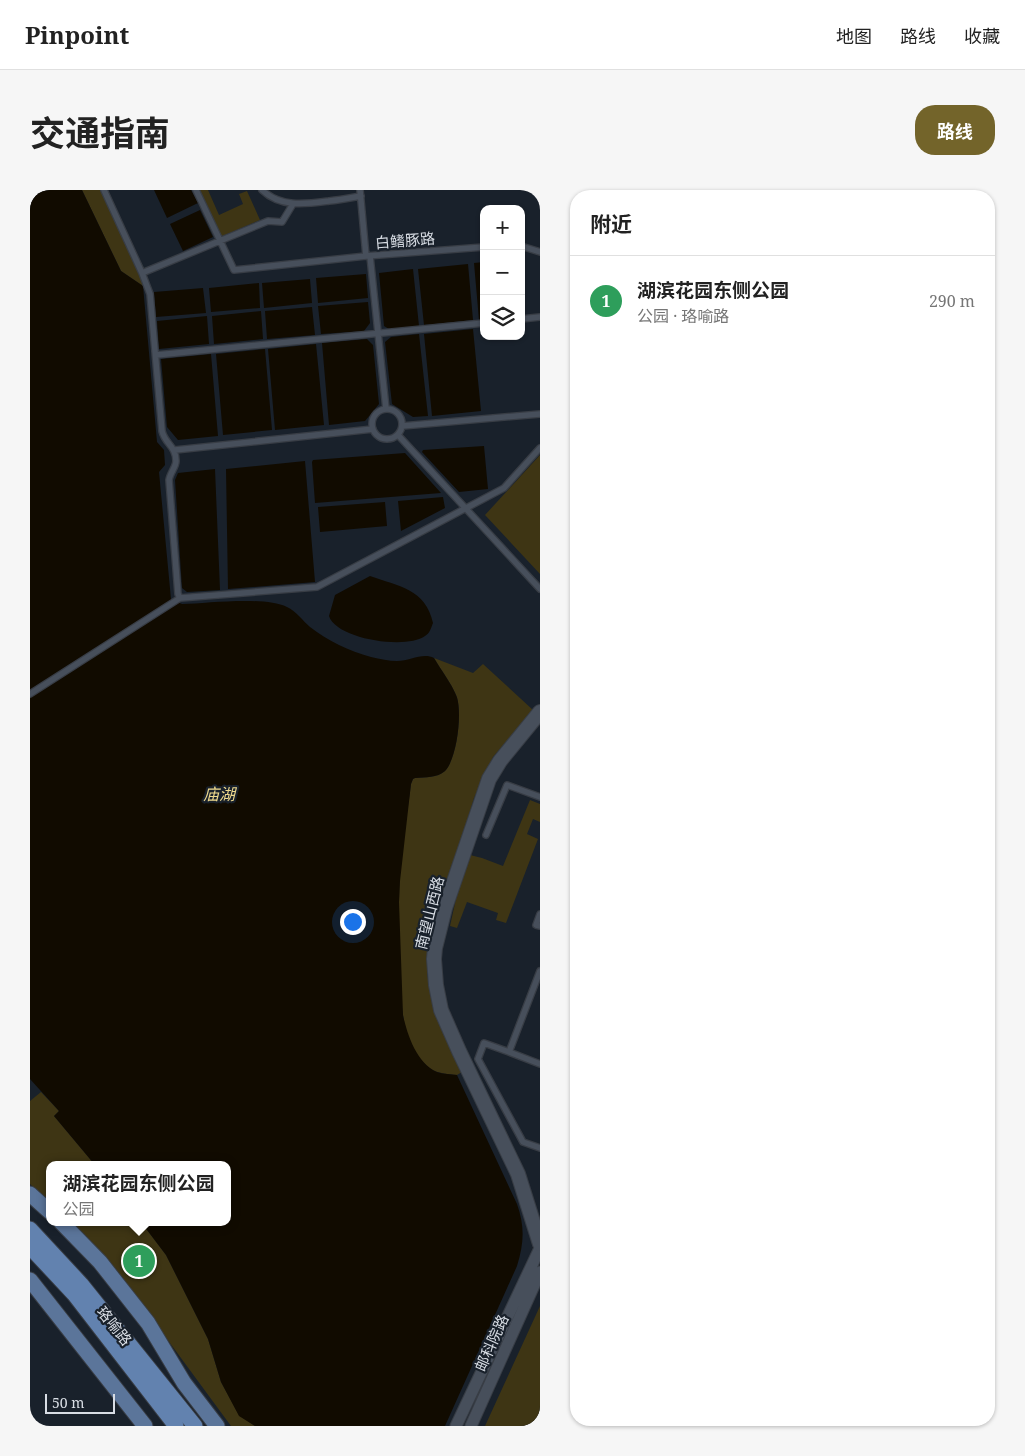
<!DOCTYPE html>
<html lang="zh">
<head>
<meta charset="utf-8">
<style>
	body { margin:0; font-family:"Noto Serif","Noto Sans SC",serif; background:#f6f6f6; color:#222 }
	.controls { position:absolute; right:15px; top:15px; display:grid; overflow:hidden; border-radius:10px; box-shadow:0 1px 4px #0004 }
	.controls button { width:45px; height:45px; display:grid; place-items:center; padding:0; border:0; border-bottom:1px solid #e0e0e0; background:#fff; color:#222; font:25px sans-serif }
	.scale { position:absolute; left:15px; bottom:12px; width:70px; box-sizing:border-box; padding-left:5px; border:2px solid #d8dde4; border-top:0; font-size:14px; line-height:18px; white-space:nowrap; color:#d8dde4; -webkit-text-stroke:4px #19212b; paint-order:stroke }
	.you { position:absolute; left:322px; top:731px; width:18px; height:18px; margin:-12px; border:4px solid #fff; border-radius:50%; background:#1a73e8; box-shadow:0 0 0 8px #1a73e833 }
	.badge { display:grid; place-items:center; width:32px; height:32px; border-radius:50%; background:#73642a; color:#fff; font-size:16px; font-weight:700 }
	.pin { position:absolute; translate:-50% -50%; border:2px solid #fff; box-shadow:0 1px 5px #0006 }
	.popup { position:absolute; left:16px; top:971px; width:185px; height:65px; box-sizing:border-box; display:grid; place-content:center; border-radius:10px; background:#fff; filter:drop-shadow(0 1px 4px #0005); font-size:16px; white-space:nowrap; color:#767676 }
	.popup b { font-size:19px; color:#222 }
	.popup::after { content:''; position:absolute; left:50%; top:100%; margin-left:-10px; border:10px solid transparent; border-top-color:#fff }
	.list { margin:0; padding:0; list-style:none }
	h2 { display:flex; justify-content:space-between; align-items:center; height:65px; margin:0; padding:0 20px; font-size:21px }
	h2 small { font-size:16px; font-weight:400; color:#767676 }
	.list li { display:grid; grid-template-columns:32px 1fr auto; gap:15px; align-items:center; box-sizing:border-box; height:90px; padding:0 20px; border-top:1px solid #e0e0e0 }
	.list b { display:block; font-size:19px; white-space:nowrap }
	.list p { margin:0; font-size:16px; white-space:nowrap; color:#767676 }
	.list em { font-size:16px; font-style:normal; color:#767676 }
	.icon { flex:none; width:28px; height:28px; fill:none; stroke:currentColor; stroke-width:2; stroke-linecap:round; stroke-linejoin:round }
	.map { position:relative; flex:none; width:510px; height:1236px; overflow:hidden; border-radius:20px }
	header { display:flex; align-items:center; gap:30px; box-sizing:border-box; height:70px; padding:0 25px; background:#fff; border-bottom:1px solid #e0e0e0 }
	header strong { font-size:24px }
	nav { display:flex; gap:28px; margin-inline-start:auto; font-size:18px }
	.intro { display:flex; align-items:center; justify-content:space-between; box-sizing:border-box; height:120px; padding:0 30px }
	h1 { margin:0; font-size:35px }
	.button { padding:12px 22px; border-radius:20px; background:#73642a; color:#fff; font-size:18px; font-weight:700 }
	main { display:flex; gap:30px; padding:0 30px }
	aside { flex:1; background:#fff; border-radius:20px; box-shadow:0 1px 4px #0004 }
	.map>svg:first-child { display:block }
	.green { fill:#3e3514 }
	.water { fill:#110b00 }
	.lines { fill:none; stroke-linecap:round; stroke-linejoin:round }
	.service-casing { stroke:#383d45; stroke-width:8 }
	.minor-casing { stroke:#383d45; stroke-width:13 }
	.tertiary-casing { stroke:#383d45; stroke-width:16 }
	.primary-casing { stroke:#383d45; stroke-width:17 }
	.trunk-casing { stroke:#383d45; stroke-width:17 }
	.service { stroke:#474f5b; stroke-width:5.5 }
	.minor { stroke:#474f5b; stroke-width:11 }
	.tertiary { stroke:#474f5b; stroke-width:14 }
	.primary { stroke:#5b759a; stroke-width:15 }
	.trunk { stroke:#6282af; stroke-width:15 }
	.labels { text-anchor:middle; stroke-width:4.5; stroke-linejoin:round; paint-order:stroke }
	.street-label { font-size:15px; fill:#d8dde4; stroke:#19212b }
	.water-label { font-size:16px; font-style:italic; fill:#eed98d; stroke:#19212b }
</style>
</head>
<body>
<header>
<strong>Pinpoint</strong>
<nav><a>地图</a><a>路线</a><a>收藏</a></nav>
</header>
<div class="intro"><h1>交通指南</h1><a class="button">路线</a></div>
<main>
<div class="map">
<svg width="510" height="1236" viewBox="0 0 510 1236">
	<rect width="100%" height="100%" fill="#19212b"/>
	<path class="green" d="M 52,0 L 71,0 L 114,93 L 113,96 L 91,81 Z
		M 170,0 L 178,0 L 189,25 L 213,14 L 209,4 L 217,1 L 230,30 L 190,47 Z
		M 510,265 L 510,384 L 455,325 Z
		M 404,468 L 443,483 L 453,474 L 503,520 L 463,567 L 444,608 L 404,739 L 398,771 L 397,783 L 401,807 L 435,880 L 427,885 C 419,884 409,884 401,879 C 368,855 371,804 370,769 C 370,750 368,731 369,712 C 369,672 376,633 381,594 L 383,589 L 385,588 C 396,587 407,588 415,581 C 427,569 433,520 426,505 C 421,493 411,480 404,468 Z
		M 500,610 L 510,614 L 510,632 L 503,629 L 497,644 L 508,649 L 476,733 L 466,730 L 468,723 L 437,712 L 427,738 L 420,736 L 427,704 L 440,665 L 452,668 L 473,676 Z
		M 11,902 L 29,921 L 24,926 L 65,975 L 20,975 L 20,1013 L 0,994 L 0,911 Z
		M 41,1032 L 111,1032 L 136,1065 L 178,1149 L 191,1192 L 209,1225 L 225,1236 L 201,1236 L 84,1077 L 55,1045 Z
		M 510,1116 L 510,1236 L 455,1236 Z"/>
	<path class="water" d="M 0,0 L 52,0 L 91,81 L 113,96 L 127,252 L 134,260 L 135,275 L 129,282 L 141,409 L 152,414 C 179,413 234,406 257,417 C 266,421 273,431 280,437 C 298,451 319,461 341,467 C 350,469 359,471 367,471 C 380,471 393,462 404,468 C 411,480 421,493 426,505 C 433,520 427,569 415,581 C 407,588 395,587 385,588 L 383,589 L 381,594 L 370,691 L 369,712 L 373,825 C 377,844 387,874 407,882 C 413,884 421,884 427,885 L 487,1014 C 495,1037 494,1053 487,1076 L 415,1236 L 225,1236 L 209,1226 L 191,1192 L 178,1149 L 136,1065 L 111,1032 L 198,1032 L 198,975 L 65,975 L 24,926 L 29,921 L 0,889 Z
		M 124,0 L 161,0 L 168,13 L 137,28 Z
		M 170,20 L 183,47 L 153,61 L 140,34 Z
		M 454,72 L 454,129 L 449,130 L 444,73 Z
		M 438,74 L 443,130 L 394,135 L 388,79 Z
		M 383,79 L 389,136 L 359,139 L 354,136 L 349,83 Z
		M 336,84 L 338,108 L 288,113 L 286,88 Z
		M 280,89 L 282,113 L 234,118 L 232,93 Z
		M 229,93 L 230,118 L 181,122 L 179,98 Z
		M 173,98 L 176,123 L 126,127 L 124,102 Z
		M 338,112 L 340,133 L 334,141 L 291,144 L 288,116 Z
		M 282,117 L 285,145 L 237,149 L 235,121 Z
		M 231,121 L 233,149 L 184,154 L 182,126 Z
		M 177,126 L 179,154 L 129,159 L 127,131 Z
		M 443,139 L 451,221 L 402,226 L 394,144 Z
		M 389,144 L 398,226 L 383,227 L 362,214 L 355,152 L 361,147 Z
		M 337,149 L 343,155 L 349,214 L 335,231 L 299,235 L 292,153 Z
		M 286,154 L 294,235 L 245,240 L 238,159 Z
		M 235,159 L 242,240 L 193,245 L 186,164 Z
		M 181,164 L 188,246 L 148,250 L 137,237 L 131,169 Z
		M 454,256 L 458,299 L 429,302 L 392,262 L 393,260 Z
		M 375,263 L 411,303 L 285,313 L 282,272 L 283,270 Z
		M 275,271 L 285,392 L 198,399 L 196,279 Z
		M 185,279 L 190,400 L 157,402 L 152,398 L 145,290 L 148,283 Z
		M 413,307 L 415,318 L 371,341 L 368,311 Z
		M 355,312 L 357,336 L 290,342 L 288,317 Z
		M 340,386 C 368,396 396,399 403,433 C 401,438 400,443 395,446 C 376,460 306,449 299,426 L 305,405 Z"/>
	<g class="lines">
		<defs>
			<path id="service" d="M 74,0 L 112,83
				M 166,0 L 204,80 L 336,66 L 454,57
				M 232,0 C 251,18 276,14 299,11 C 310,10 320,8 331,6
				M 330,0 L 336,66
				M 491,56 L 510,62
				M 340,66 L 356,219
				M 491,129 L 510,127
				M 126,165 L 454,133
				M342 234a15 15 0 1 1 30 0a15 15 0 1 1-30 0Z
				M 372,236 L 510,224
				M 368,245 L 510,399
				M 145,260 L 343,239
				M 150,408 L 148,404 L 139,290 C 140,283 146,277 146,271 C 146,256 135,254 132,241 L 120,104 L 112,83 L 238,31 L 252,32 L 263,14
				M 0,504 L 150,408 L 287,397 L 474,298 L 510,258
				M 456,645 L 477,595 L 510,607
				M 510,724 L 506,735 L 510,736
				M 510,781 L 479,862 L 510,874
				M 479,862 L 454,853 L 448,869 L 493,952 L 510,958"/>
			<path id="minor" d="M 426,1236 L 510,1058
				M 441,1236 L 510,1082"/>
			<path id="tertiary" d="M 510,522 L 470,571 L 459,589 L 415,718 L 405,758 L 404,769 L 406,795 L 411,820 L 429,861 L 488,984 L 510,1054"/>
			<path id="primary" d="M 0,1004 L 20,1022
				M 31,1032 L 70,1072 L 118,1133 L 154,1193 L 187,1236
				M 0,1090 L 115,1236"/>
			<path id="trunk" d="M 0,1039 L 51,1094 L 165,1236
				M 0,1057 L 44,1104 L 146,1236"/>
		</defs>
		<use href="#service" class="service-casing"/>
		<use href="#minor" class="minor-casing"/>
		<use href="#tertiary" class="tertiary-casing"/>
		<use href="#primary" class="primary-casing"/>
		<use href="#trunk" class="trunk-casing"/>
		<use href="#service" class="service"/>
		<use href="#minor" class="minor"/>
		<use href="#tertiary" class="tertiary"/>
		<use href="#primary" class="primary"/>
		<use href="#trunk" class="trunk"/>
	</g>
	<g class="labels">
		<g class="street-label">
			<text transform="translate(375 51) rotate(-5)" y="5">白鳍豚路</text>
			<text transform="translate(400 723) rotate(-76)" y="5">南望山西路</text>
			<text transform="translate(84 1136) rotate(51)" y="5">珞喻路</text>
			<text transform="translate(462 1153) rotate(-66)" y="5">邮科院路</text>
		</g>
		<g class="water-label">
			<text x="189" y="610">庙湖</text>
		</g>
	</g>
</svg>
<div class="controls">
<button>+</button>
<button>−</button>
<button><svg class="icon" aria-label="layers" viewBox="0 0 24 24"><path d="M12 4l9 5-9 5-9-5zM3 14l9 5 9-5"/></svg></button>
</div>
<div class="scale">50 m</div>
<div class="you"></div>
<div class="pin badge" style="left:109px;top:1071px;background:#2e9e5b">1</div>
<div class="popup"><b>湖滨花园东侧公园</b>公园</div>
</div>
<aside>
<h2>附近<small></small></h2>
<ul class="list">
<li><span class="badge" style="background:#2e9e5b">1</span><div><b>湖滨花园东侧公园</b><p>公园 · 珞喻路</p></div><em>290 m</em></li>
</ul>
</aside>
</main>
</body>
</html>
